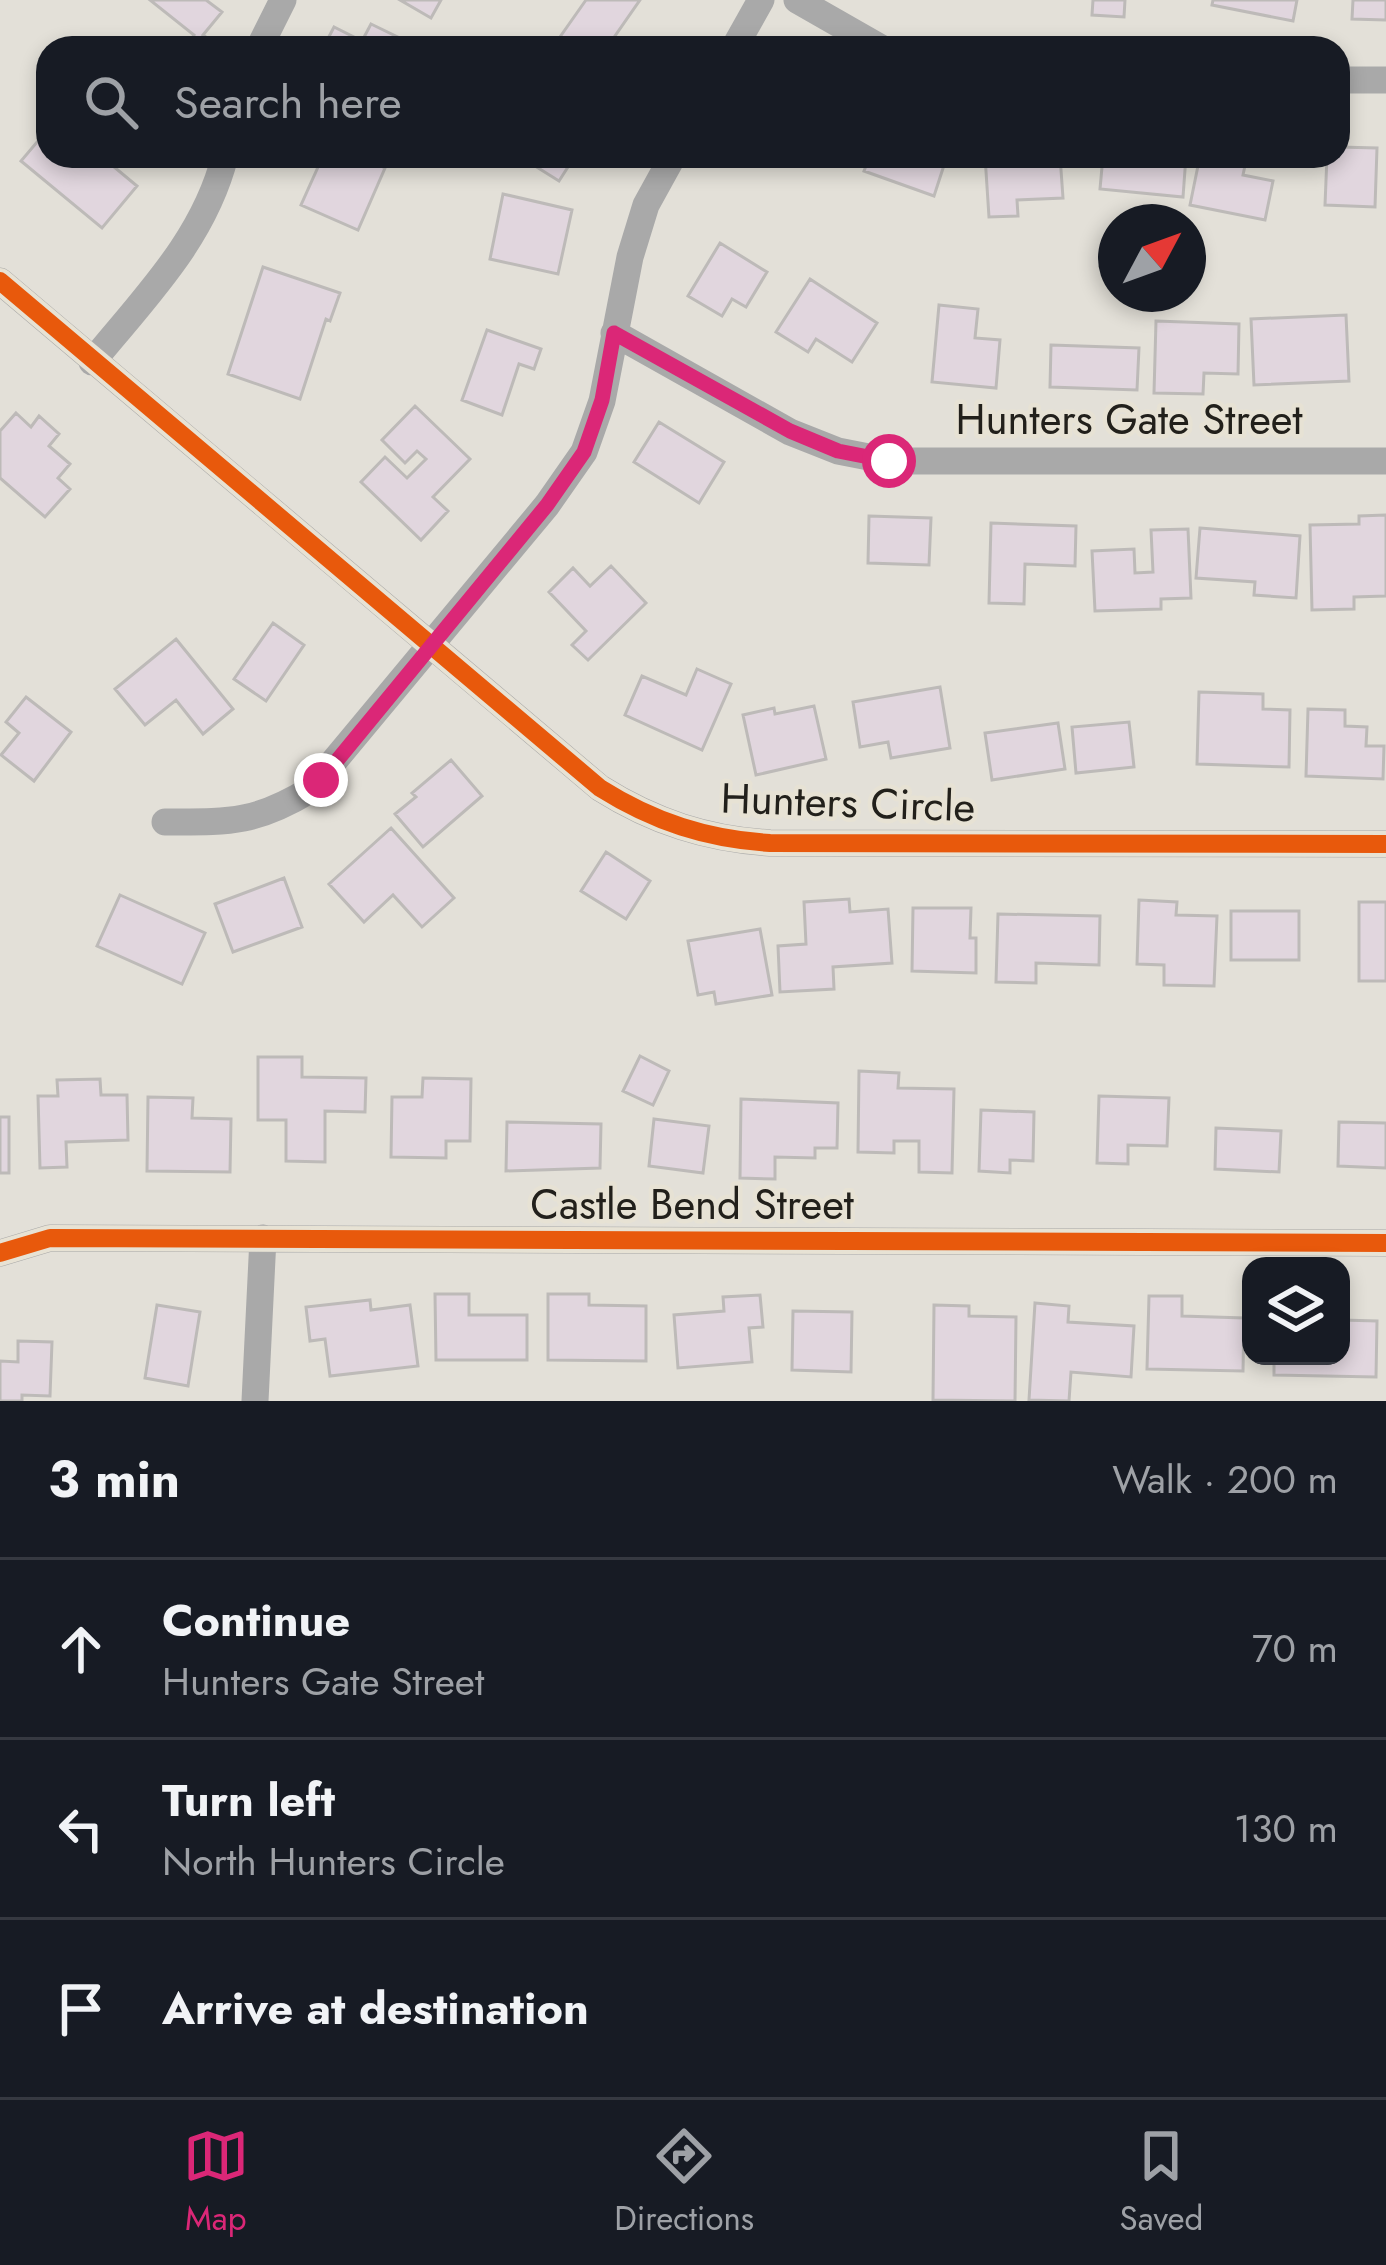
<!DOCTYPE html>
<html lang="en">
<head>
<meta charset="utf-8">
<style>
	body { margin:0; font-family:Jost,sans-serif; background:#242831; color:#f1f3f6 }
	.controls { position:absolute; right:36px; bottom:36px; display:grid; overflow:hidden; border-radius:24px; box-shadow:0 6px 18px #0003 }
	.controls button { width:108px; height:108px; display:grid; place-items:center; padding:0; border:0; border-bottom:3px solid #363941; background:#171b24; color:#f1f3f6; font:60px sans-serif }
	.compass { position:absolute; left:1098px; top:204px; width:108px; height:108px; border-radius:50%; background:#171b24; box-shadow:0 6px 18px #0003; rotate:49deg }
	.stop { position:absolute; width:36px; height:36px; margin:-27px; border:9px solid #db2777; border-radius:50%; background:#fff }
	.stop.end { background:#db2777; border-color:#fff; box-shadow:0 3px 12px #0008 }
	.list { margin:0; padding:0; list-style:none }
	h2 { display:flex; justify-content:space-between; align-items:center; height:156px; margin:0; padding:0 48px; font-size:51px }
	h2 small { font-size:39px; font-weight:400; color:#9ea1a6 }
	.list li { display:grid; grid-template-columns:78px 1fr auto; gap:36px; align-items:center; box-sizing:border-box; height:180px; padding:0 48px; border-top:3px solid #363941 }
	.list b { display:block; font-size:45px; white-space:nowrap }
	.list p { margin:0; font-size:39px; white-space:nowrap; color:#9ea1a6 }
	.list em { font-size:39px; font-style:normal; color:#9ea1a6 }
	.icon { flex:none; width:66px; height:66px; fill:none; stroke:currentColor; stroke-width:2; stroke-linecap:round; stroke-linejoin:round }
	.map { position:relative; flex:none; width:1386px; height:1401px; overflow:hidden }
	.search { position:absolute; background:#171b24; box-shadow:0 6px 18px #0003; left:36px; right:36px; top:36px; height:132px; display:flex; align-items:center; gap:30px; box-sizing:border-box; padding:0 42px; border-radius:36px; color:#9ea1a6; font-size:45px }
	.sheet { height:696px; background:#171b24 }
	nav { display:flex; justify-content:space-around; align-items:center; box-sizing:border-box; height:168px; border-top:3px solid #363941; background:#171b24; font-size:33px; color:#9ea1a6 }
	nav a { display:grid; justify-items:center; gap:6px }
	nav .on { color:#db2777 }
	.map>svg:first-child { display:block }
	.building { fill:#e1d6de; stroke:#bdbab8; stroke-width:3 }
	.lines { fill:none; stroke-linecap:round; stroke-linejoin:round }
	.street { stroke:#a9a9a9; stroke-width:27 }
	.cycleway-casing { stroke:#e7e2d4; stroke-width:26 }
	.cycleway { stroke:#e8590c; stroke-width:18 }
	.route { stroke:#db2777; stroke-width:15 }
	.labels { text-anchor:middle; stroke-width:9; stroke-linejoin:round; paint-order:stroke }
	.street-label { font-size:42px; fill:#22201b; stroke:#e7e2d4 }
</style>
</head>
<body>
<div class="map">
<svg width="1386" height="1401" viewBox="0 0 1386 1401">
	<rect width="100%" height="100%" fill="#e3e0d8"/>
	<path class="building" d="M 150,0 L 206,0 L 222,12 L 203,35 L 221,48 L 185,48 L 194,35 Z
		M 400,0 L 441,0 L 431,18 Z
		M 586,0 L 640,0 L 615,36 L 631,48 L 561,48 L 555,44 Z
		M 1093,0 L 1125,0 L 1124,17 L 1092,15 Z
		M 1213,0 L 1297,0 L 1293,21 L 1212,5 Z
		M 1353,0 L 1386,0 L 1386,20 L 1352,19 Z
		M 371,24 L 412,44 L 410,48 L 323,48 L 334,27 L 362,41 Z
		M 48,129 L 48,156 L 101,156 L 137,186 L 102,228 L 21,161 Z
		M 1338,147 L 1377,148 L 1375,207 L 1325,205 L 1327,156 L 1338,156 Z
		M 323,156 L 358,156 L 385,168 L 358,230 L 301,205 Z
		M 519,156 L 575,156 L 559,181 Z
		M 870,156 L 947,156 L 934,196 L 864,171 Z
		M 985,156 L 1060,156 L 1063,198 L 1017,200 L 1018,216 L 989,217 Z
		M 1103,156 L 1186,156 L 1183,197 L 1100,189 Z
		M 1200,156 L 1247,156 L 1243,175 L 1273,181 L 1265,220 L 1190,205 Z
		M 503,194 L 572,210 L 558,274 L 490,259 Z
		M 720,243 L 767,272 L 746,307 L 732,299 L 722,316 L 688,296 Z
		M 263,267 L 340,293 L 330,321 L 326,319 L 300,399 L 228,374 Z
		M 810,279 L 877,323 L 852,362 L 816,339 L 808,352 L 776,332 Z
		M 939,305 L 978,309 L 975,338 L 1000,340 L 996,388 L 932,382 Z
		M 1346,315 L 1349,381 L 1254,385 L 1251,319 Z
		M 1156,321 L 1239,324 L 1238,374 L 1204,373 L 1203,394 L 1154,393 Z
		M 487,330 L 541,349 L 534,369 L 519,364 L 502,415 L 462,400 Z
		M 1051,345 L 1139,348 L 1137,390 L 1050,387 Z
		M 415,406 L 470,459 L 433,497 L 448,511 L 421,540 L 361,482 L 385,457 L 407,478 L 426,459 L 417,451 L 405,463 L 382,440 Z
		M 16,413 L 31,427 L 39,416 L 59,434 L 49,446 L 70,464 L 58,478 L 70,489 L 45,517 L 0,478 L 0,431 Z
		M 659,422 L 724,462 L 699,503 L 634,462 Z
		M 1386,515 L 1386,596 L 1354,597 L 1354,609 L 1312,610 L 1310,525 L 1359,524 L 1359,516 Z
		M 869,516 L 931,518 L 929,565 L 868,563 Z
		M 991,523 L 1076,526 L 1075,566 L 1025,564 L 1024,604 L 989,603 Z
		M 1200,528 L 1300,536 L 1296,598 L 1254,595 L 1255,582 L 1196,578 Z
		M 1188,529 L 1191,598 L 1161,599 L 1161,609 L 1095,611 L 1092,551 L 1134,549 L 1135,573 L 1153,572 L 1151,530 Z
		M 611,566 L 646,603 L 588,660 L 572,645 L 586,631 L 549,592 L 573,568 L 590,586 Z
		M 273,623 L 304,645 L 266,701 L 234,679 Z
		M 176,639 L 233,709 L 203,734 L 176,700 L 145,725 L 115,689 Z
		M 697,669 L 731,684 L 702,750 L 625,715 L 642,676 L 686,695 Z
		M 940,687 L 950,748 L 891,758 L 888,742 L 860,747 L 853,702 Z
		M 1199,692 L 1263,694 L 1263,709 L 1290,710 L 1289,767 L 1197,764 Z
		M 26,697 L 71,732 L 34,781 L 1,755 L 19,733 L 6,722 Z
		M 814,706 L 826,759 L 756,775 L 743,715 L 774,708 L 775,714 Z
		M 1308,709 L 1345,710 L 1345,726 L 1367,727 L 1366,746 L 1384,746 L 1383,779 L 1306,776 Z
		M 1129,722 L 1134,767 L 1076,773 L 1072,727 Z
		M 1058,723 L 1065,769 L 992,780 L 985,733 Z
		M 451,760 L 482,796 L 423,847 L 395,814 L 416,797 L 412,793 Z
		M 391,828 L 454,898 L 422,927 L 393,895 L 364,922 L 329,884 Z
		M 606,852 L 650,881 L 626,919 L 581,891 Z
		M 284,878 L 302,927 L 233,952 L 215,904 Z
		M 120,895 L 205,933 L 182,984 L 97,946 Z
		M 849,899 L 850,912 L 888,909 L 892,963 L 833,967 L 834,989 L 780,992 L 778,946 L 806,944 L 804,902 Z
		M 1139,900 L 1177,902 L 1176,915 L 1217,916 L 1214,986 L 1164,985 L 1164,965 L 1137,964 Z
		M 1359,902 L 1386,902 L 1386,981 L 1359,981 Z
		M 913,908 L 971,908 L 970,938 L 976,938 L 976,973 L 912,971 Z
		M 1231,911 L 1299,911 L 1299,960 L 1231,960 Z
		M 998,914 L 1100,916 L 1099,965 L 1036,963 L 1036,983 L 996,982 Z
		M 760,929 L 772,995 L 716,1004 L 714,992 L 698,995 L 688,941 Z
		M 640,1056 L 669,1071 L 653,1105 L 623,1091 Z
		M 258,1057 L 302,1057 L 302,1077 L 366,1078 L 365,1112 L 325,1111 L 325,1162 L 286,1161 L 286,1120 L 258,1120 Z
		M 859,1071 L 899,1073 L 898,1088 L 954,1089 L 952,1173 L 919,1172 L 919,1141 L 894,1141 L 894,1153 L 858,1152 Z
		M 423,1078 L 471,1079 L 470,1141 L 446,1141 L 446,1158 L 391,1157 L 392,1097 L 422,1097 Z
		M 100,1079 L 101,1095 L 127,1095 L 128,1140 L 66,1142 L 67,1167 L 40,1168 L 38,1096 L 58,1096 L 57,1080 Z
		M 1099,1096 L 1169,1098 L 1167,1146 L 1128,1145 L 1128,1164 L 1097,1163 Z
		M 148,1097 L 193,1098 L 192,1118 L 231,1119 L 230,1172 L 147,1171 Z
		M 741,1099 L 838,1103 L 837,1148 L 815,1148 L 815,1158 L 775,1157 L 775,1179 L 740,1178 Z
		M 981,1110 L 1034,1112 L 1033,1161 L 1010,1160 L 1010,1173 L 979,1171 Z
		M 0,1117 L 9,1117 L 9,1173 L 0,1173 Z
		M 654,1119 L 709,1126 L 703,1173 L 649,1166 Z
		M 507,1122 L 601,1124 L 600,1168 L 506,1171 Z
		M 1339,1122 L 1386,1123 L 1386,1168 L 1338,1166 Z
		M 1216,1128 L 1281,1131 L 1279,1172 L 1215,1169 Z
		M 435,1294 L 469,1294 L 469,1315 L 527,1315 L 527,1360 L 436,1360 Z
		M 548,1294 L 589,1294 L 589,1305 L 646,1306 L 646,1361 L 548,1360 Z
		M 760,1295 L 763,1327 L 749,1328 L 752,1362 L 678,1368 L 674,1315 L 724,1311 L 723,1297 Z
		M 1149,1296 L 1182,1296 L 1182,1316 L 1244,1318 L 1243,1371 L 1147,1369 Z
		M 370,1300 L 371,1310 L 410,1305 L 418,1366 L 330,1376 L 325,1339 L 310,1341 L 306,1307 Z
		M 1035,1303 L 1069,1306 L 1068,1322 L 1134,1326 L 1131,1377 L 1071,1372 L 1069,1401 L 1029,1400 Z
		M 157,1305 L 200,1312 L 188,1386 L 145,1378 Z
		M 934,1305 L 969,1306 L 969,1316 L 1016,1317 L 1015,1401 L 933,1400 Z
		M 793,1311 L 852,1312 L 851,1372 L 792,1370 Z
		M 1341,1320 L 1377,1321 L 1376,1377 L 1274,1375 L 1274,1356 L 1341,1356 Z
		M 18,1341 L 52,1342 L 50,1396 L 22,1395 L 22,1401 L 0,1401 L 0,1361 L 18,1362 Z"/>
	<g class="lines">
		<path class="street" d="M 797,0 L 881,48
			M 259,48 L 283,0
			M 734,48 L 761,0
			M 1338,80 L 1386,80
			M 0,281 L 600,788 C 654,822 707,839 770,843 L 1386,844
			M 614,333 L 790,432 L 838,451 L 889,461 L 1386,461
			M 92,362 C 145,297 204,239 225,156
			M 165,822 C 228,822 254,824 310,790 L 547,505 L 584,452 L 602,401 L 630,257 L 646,205 L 673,156
			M 0,1253 L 50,1238 L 1386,1243
			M 255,1401 L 263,1238"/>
		<defs>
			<path id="cycleway" d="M 0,281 L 600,788 C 654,822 707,839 770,843 L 1386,844
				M 0,1253 L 50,1238 L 1386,1243"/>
		</defs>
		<use href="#cycleway" class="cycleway-casing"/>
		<use href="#cycleway" class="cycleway"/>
	</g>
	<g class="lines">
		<path class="route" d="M 321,780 L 547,505 L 584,452 L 602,400 L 614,333 L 790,431 L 838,451 L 889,461"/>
	</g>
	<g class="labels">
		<g class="street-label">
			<text x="1129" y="434">Hunters Gate Street</text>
			<text transform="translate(848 802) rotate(2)" y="15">Hunters Circle</text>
			<text x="692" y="1219">Castle Bend Street</text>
		</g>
	</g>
</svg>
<div class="controls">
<button><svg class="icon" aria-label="layers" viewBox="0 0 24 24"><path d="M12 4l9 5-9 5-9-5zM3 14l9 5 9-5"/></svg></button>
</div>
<svg class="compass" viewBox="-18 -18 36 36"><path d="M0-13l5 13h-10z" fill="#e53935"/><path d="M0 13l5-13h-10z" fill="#9ea1a6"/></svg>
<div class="stop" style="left:889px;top:461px"></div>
<div class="stop end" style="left:321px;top:780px"></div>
<div class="search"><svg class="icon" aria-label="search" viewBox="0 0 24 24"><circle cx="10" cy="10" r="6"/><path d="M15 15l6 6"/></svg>Search here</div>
</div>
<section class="sheet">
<h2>3 min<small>Walk · 200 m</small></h2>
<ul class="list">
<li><svg class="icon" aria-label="ahead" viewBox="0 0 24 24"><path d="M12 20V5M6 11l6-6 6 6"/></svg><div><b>Continue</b><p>Hunters Gate Street</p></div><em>70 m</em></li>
<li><svg class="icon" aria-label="left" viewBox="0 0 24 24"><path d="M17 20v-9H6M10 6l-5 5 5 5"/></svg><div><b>Turn left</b><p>North Hunters Circle</p></div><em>130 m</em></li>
<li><svg class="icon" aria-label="arrive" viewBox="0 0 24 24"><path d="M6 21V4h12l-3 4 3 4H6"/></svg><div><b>Arrive at destination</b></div></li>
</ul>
</section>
<nav>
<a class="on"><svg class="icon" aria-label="map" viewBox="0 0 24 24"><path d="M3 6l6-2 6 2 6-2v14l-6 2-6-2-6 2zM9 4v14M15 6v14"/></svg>Map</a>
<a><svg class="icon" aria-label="directions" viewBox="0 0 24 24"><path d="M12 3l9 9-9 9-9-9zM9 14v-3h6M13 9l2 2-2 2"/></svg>Directions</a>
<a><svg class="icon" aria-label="saved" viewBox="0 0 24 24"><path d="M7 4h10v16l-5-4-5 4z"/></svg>Saved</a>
</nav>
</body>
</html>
